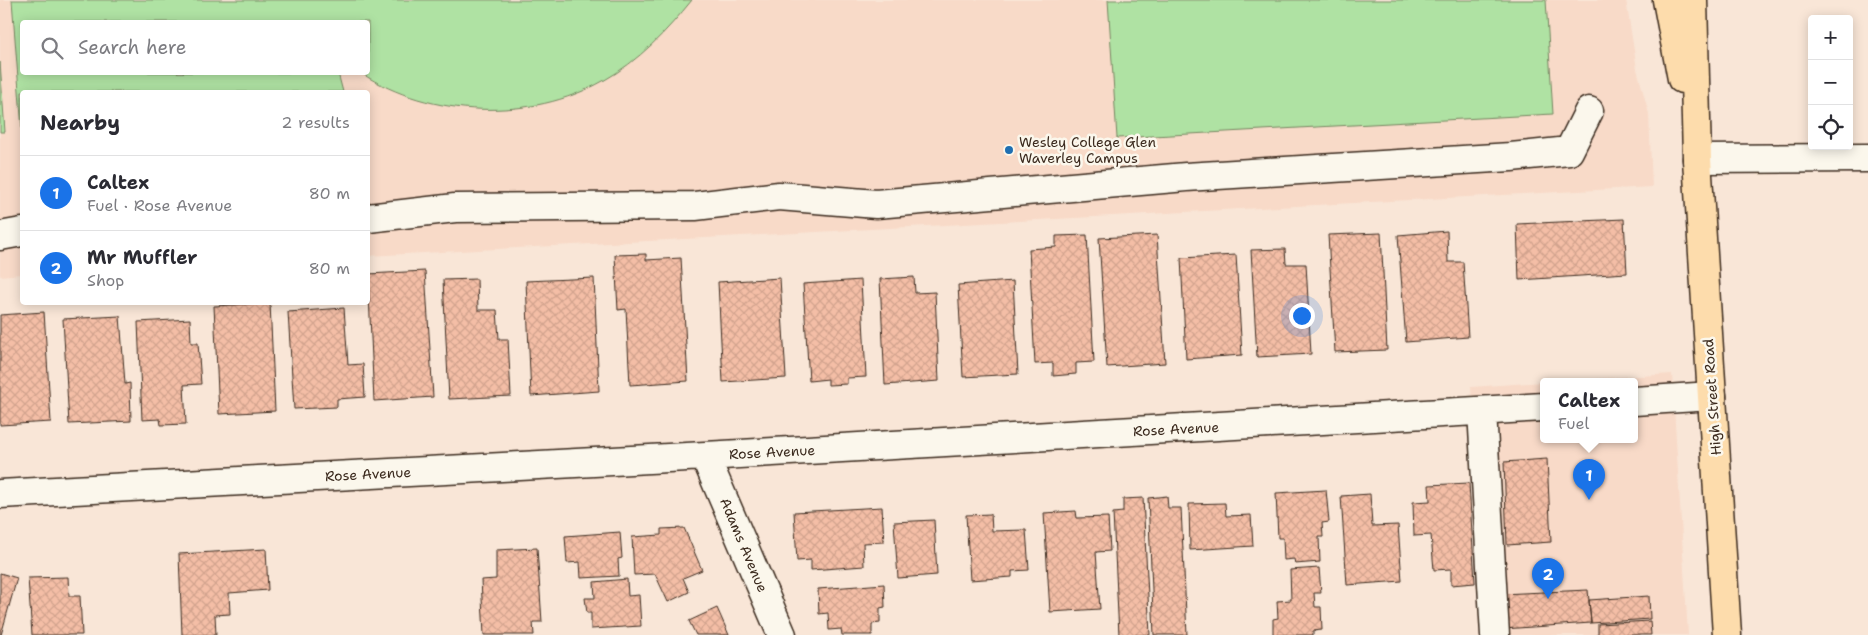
<!DOCTYPE html>
<html lang="en">
<head>
<meta charset="utf-8">
<style>
	body { margin:0; font-family:"Shantell Sans",sans-serif; background:#f7f7f7; color:#2b2b33 }
	.controls { position:absolute; right:15px; top:15px; display:grid; overflow:hidden; border-radius:5px; box-shadow:0 2px 12px #0003 }
	.controls button { width:45px; height:45px; display:grid; place-items:center; padding:0; border:0; border-bottom:1px solid #e1e1e2; background:#fff; color:#2b2b33; font:25px sans-serif }
	.you { position:absolute; left:1301px; top:315px; width:18px; height:18px; margin:-12px; border:4px solid #fff; border-radius:50%; background:#1a73e8; box-shadow:0 0 0 8px #1a73e833 }
	.badge { display:grid; place-items:center; width:32px; height:32px; border-radius:50%; background:#1a73e8; color:#fff; font-size:16px; font-weight:700 }
	.pin { position:absolute; translate:-50% -41px; filter:drop-shadow(0 1px 2px #0008) }
	.pin::after { content:''; position:absolute; top:26px; width:18px; height:15px; background:inherit; clip-path:polygon(0 0,100% 0,50% 100%) }
	.popup { position:absolute; left:1540px; top:378px; width:98px; height:65px; box-sizing:border-box; display:grid; place-content:center; border-radius:5px; background:#fff; filter:drop-shadow(0 1px 4px #0005); font-size:16px; white-space:nowrap; color:#7c7c81 }
	.popup b { font-size:19px; color:#2b2b33 }
	.popup::after { content:''; position:absolute; left:50%; top:100%; margin-left:-10px; border:10px solid transparent; border-top-color:#fff }
	.list { margin:0; padding:0; list-style:none }
	h2 { display:flex; justify-content:space-between; align-items:center; height:65px; margin:0; padding:0 20px; font-size:21px }
	h2 small { font-size:16px; font-weight:400; color:#7c7c81 }
	.list li { display:grid; grid-template-columns:32px 1fr auto; gap:15px; align-items:center; box-sizing:border-box; height:75px; padding:0 20px; border-top:1px solid #e1e1e2 }
	.list b { display:block; font-size:19px; white-space:nowrap }
	.list p { margin:0; font-size:16px; white-space:nowrap; color:#7c7c81 }
	.list em { font-size:16px; font-style:normal; color:#7c7c81 }
	.icon { flex:none; width:28px; height:28px; fill:none; stroke:currentColor; stroke-width:2; stroke-linecap:round; stroke-linejoin:round }
	.map { position:relative; flex:none; width:1868px; height:635px; overflow:hidden }
	.search { position:absolute; background:#fff; box-shadow:0 2px 12px #0003; left:20px; top:20px; width:350px; height:55px; display:flex; align-items:center; gap:12px; box-sizing:border-box; padding:0 18px; border-radius:5px; color:#7c7c81; font-size:19px }
	.panel { position:absolute; background:#fff; box-shadow:0 2px 12px #0003; left:20px; top:90px; width:350px; height:215px; border-radius:5px }
	.map>svg:first-child { display:block }
	.built { fill:#f8dac8; fill-rule:evenodd }
	.park { fill:#afe2a3; stroke:#758660 }
	.building { fill:url(#building-cross-hatch); stroke:#3b2a1e }
	.lines { fill:none; stroke-linecap:round; stroke-linejoin:round }
	.minor-casing { stroke:#3b2a1e; stroke-width:31 }
	.major-casing { stroke:#3b2a1e; stroke-width:31 }
	.minor { stroke:#fbf7ec; stroke-width:28 }
	.major { stroke:#fddcac; stroke-width:28 }
	.poi-dot { fill:#1f6fb2; stroke:#fbf7ec; stroke-width:2 }
	.labels { text-anchor:middle; stroke-width:5; stroke-linejoin:round; paint-order:stroke }
	.poi-label { font-size:14px; fill:#3b2a1e; stroke:#fbf7ec; text-anchor:start }
	.street-label { font-size:14px; fill:#3b2a1e; stroke:#fbf7ec }
</style>
</head>
<body>
<div class="map">
<svg width="1868" height="635" viewBox="0 0 1868 635">
	<defs>
		<pattern id="building-cross-hatch" width="8" height="8" patternUnits="userSpaceOnUse" patternTransform="scale(1.25)"><rect width="8" height="8" fill="#f4bea6"/><path d="M0 0l8 8M0 8l8-8" fill="none" stroke="#d2a38e"/></pattern>
	</defs>
	<rect width="100%" height="100%" fill="#f9e6d7"/>
	<filter id="ink" filterUnits="userSpaceOnUse"><feTurbulence type="fractalNoise" baseFrequency=".02" numOctaves="2"/><feDisplacementMap in="SourceGraphic" scale="10" xChannelSelector="R" yChannelSelector="G"/><feConvolveMatrix kernelMatrix="1 2 1 2 8 2 1 2 1" color-interpolation-filters="sRGB"/></filter>
	<g filter="url(#ink)">
		<path class="built" d="M 0,0 L 1626,0 L 1637,69 L 1649,114 L 1652,187 L 368,256 L 368,92 L 22,92 L 22,274 L 0,276 ZM 22,22 L 368,22 L 368,72 L 22,72 Z
			M 1672,374 L 1688,635 L 1486,635 L 1471,387 L 1544,382 L 1544,439 L 1634,439 L 1634,381 L 1559,381 Z"/>
		<path class="park" d="M 12,0 L 692,0 C 667,31 639,61 603,81 C 531,122 430,118 361,73 L 368,72 L 368,22 L 22,22 L 22,72 L 338,73 L 343,92 L 22,92 L 22,130 Z
			M 1108,0 L 1546,0 L 1553,114 L 1117,138 Z
			M 0,62 L 5,132 L 0,132 Z"/>
		<path class="building" d="M 1624,219 L 1627,273 L 1519,280 L 1517,224 Z
			M 1447,231 L 1448,262 L 1463,262 L 1468,337 L 1406,342 L 1398,235 Z
			M 1381,233 L 1387,350 L 1335,352 L 1328,235 Z
			M 1087,235 L 1094,362 L 1076,363 L 1076,374 L 1053,376 L 1053,363 L 1035,364 L 1029,249 L 1056,247 L 1056,236 Z
			M 1157,235 L 1165,363 L 1107,367 L 1099,238 Z
			M 1285,249 L 1286,264 L 1306,264 L 1311,354 L 1257,357 L 1251,250 Z
			M 646,254 L 646,260 L 681,258 L 688,381 L 630,385 L 626,309 L 618,310 L 615,255 Z
			M 1236,255 L 1242,355 L 1186,359 L 1181,258 Z
			M 425,271 L 433,397 L 374,401 L 368,274 Z
			M 914,277 L 915,293 L 935,292 L 939,381 L 885,385 L 880,279 Z
			M 594,278 L 599,391 L 531,396 L 526,281 Z
			M 780,278 L 786,378 L 723,382 L 718,282 Z
			M 477,279 L 478,310 L 497,310 L 499,339 L 508,339 L 511,396 L 449,399 L 443,280 Z
			M 861,280 L 866,377 L 847,378 L 847,384 L 828,385 L 828,379 L 809,381 L 803,284 Z
			M 1013,281 L 1018,374 L 963,377 L 958,285 Z
			M 270,303 L 275,411 L 219,414 L 214,306 Z
			M 344,308 L 348,365 L 363,364 L 365,397 L 337,399 L 337,407 L 294,409 L 288,312 Z
			M 44,312 L 51,422 L 0,425 L 0,315 Z
			M 120,316 L 125,384 L 130,383 L 131,421 L 69,424 L 63,319 Z
			M 190,319 L 191,343 L 198,343 L 201,384 L 184,385 L 186,424 L 161,425 L 160,419 L 142,420 L 138,322 Z
			M 1547,459 L 1551,542 L 1507,545 L 1504,462 Z
			M 1469,483 L 1475,583 L 1451,585 L 1451,569 L 1434,570 L 1431,535 L 1414,536 L 1413,502 L 1430,501 L 1429,485 Z
			M 1326,490 L 1329,522 L 1322,523 L 1323,537 L 1319,537 L 1320,562 L 1295,564 L 1294,559 L 1284,560 L 1283,538 L 1278,538 L 1276,493 Z
			M 1370,494 L 1372,526 L 1398,525 L 1402,581 L 1347,585 L 1341,496 Z
			M 1167,496 L 1168,508 L 1181,508 L 1187,635 L 1154,635 L 1148,498 Z
			M 1143,498 L 1150,635 L 1119,635 L 1113,513 L 1123,512 L 1123,499 Z
			M 1225,503 L 1226,516 L 1251,515 L 1253,546 L 1190,550 L 1189,504 Z
			M 882,507 L 884,542 L 863,543 L 864,566 L 811,570 L 811,560 L 797,561 L 794,512 Z
			M 1076,511 L 1077,518 L 1108,517 L 1110,551 L 1096,552 L 1100,609 L 1050,612 L 1044,513 Z
			M 991,514 L 992,531 L 1026,530 L 1029,570 L 1012,571 L 1012,577 L 970,580 L 966,515 Z
			M 934,520 L 937,575 L 898,578 L 894,522 Z
			M 684,528 L 702,570 L 683,578 L 689,592 L 668,602 L 655,574 L 634,575 L 632,537 L 661,535 L 661,529 Z
			M 620,532 L 622,558 L 618,559 L 619,576 L 581,578 L 580,562 L 567,563 L 565,536 Z
			M 537,548 L 542,622 L 533,622 L 534,635 L 484,635 L 481,580 L 496,579 L 496,550 Z
			M 266,549 L 268,590 L 229,593 L 230,614 L 215,615 L 216,635 L 182,635 L 179,554 Z
			M 1319,568 L 1321,593 L 1314,593 L 1315,607 L 1321,607 L 1322,630 L 1313,631 L 1313,635 L 1273,635 L 1273,619 L 1278,618 L 1277,601 L 1291,600 L 1290,570 Z
			M 0,573 L 17,578 L 1,635 L 0,635 Z
			M 68,577 L 69,596 L 80,596 L 82,635 L 32,635 L 28,578 Z
			M 627,579 L 628,596 L 639,595 L 641,626 L 591,629 L 591,613 L 587,613 L 585,598 L 595,598 L 594,582 Z
			M 884,584 L 885,607 L 880,608 L 880,623 L 872,624 L 872,635 L 842,635 L 841,629 L 829,630 L 828,613 L 819,614 L 818,589 Z
			M 1588,590 L 1591,623 L 1503,629 L 1501,594 Z
			M 1649,596 L 1650,619 L 1591,623 L 1589,600 Z
			M 717,608 L 729,635 L 696,635 L 689,621 Z
			M 1650,621 L 1651,635 L 1598,635 L 1598,624 Z"/>
		<g class="lines">
			<defs>
				<path id="minor" d="M 1697,159 L 1868,158
					M 368,218 L 455,208 L 695,206 L 779,196 L 876,204 L 1186,177 L 1511,157 L 1569,151 L 1589,111
					M 0,236 L 22,232
					M 1634,401 L 1712,396
					M 1482,411 L 1495,635
					M 705,456 L 782,635
					M 0,494 L 705,456 L 1544,407"/>
				<path id="major" d="M 1667,0 L 1682,79
					M 1693,0 L 1697,159 L 1727,635"/>
			</defs>
			<use href="#minor" class="minor-casing"/>
			<use href="#major" class="major-casing"/>
			<use href="#minor" class="minor"/>
			<use href="#major" class="major"/>
		</g>
	</g>
	<circle class="poi-dot" cx="1009" cy="150" r="5"/>
	<g class="labels">
		<g class="poi-label">
			<text x="1019" y="147">Wesley College Glen<tspan x="1019" dy="16">Waverley Campus</tspan></text>
		</g>
		<g class="street-label">
			<text transform="translate(1712 397) rotate(-94)" y="5">High Street Road</text>
			<text transform="translate(1176 429) rotate(-3)" y="5">Rose Avenue</text>
			<text transform="translate(772 452) rotate(-3)" y="5">Rose Avenue</text>
			<text transform="translate(368 474) rotate(-3)" y="5">Rose Avenue</text>
			<text transform="translate(744 545) rotate(67)" y="5">Adams Avenue</text>
		</g>
	</g>
</svg>
<div class="controls">
<button>+</button>
<button>−</button>
<button><svg class="icon" aria-label="locate" viewBox="0 0 24 24"><circle cx="12" cy="12" r="6"/><path d="M12 2v4M12 18v4M2 12h4M18 12h4"/></svg></button>
</div>
<div class="you"></div>
<div class="pin badge" style="left:1589px;top:500px">1</div>
<div class="popup"><b>Caltex</b>Fuel</div>
<div class="pin badge" style="left:1548px;top:599px">2</div>
<div class="search"><svg class="icon" aria-label="search" viewBox="0 0 24 24"><circle cx="10" cy="10" r="6"/><path d="M15 15l6 6"/></svg>Search here</div>
<section class="panel">
<h2>Nearby<small>2 results</small></h2>
<ul class="list">
<li><span class="badge">1</span><div><b>Caltex</b><p>Fuel · Rose Avenue</p></div><em>80 m</em></li>
<li><span class="badge">2</span><div><b>Mr Muffler</b><p>Shop</p></div><em>80 m</em></li>
</ul>
</section>
</div>
</body>
</html>
